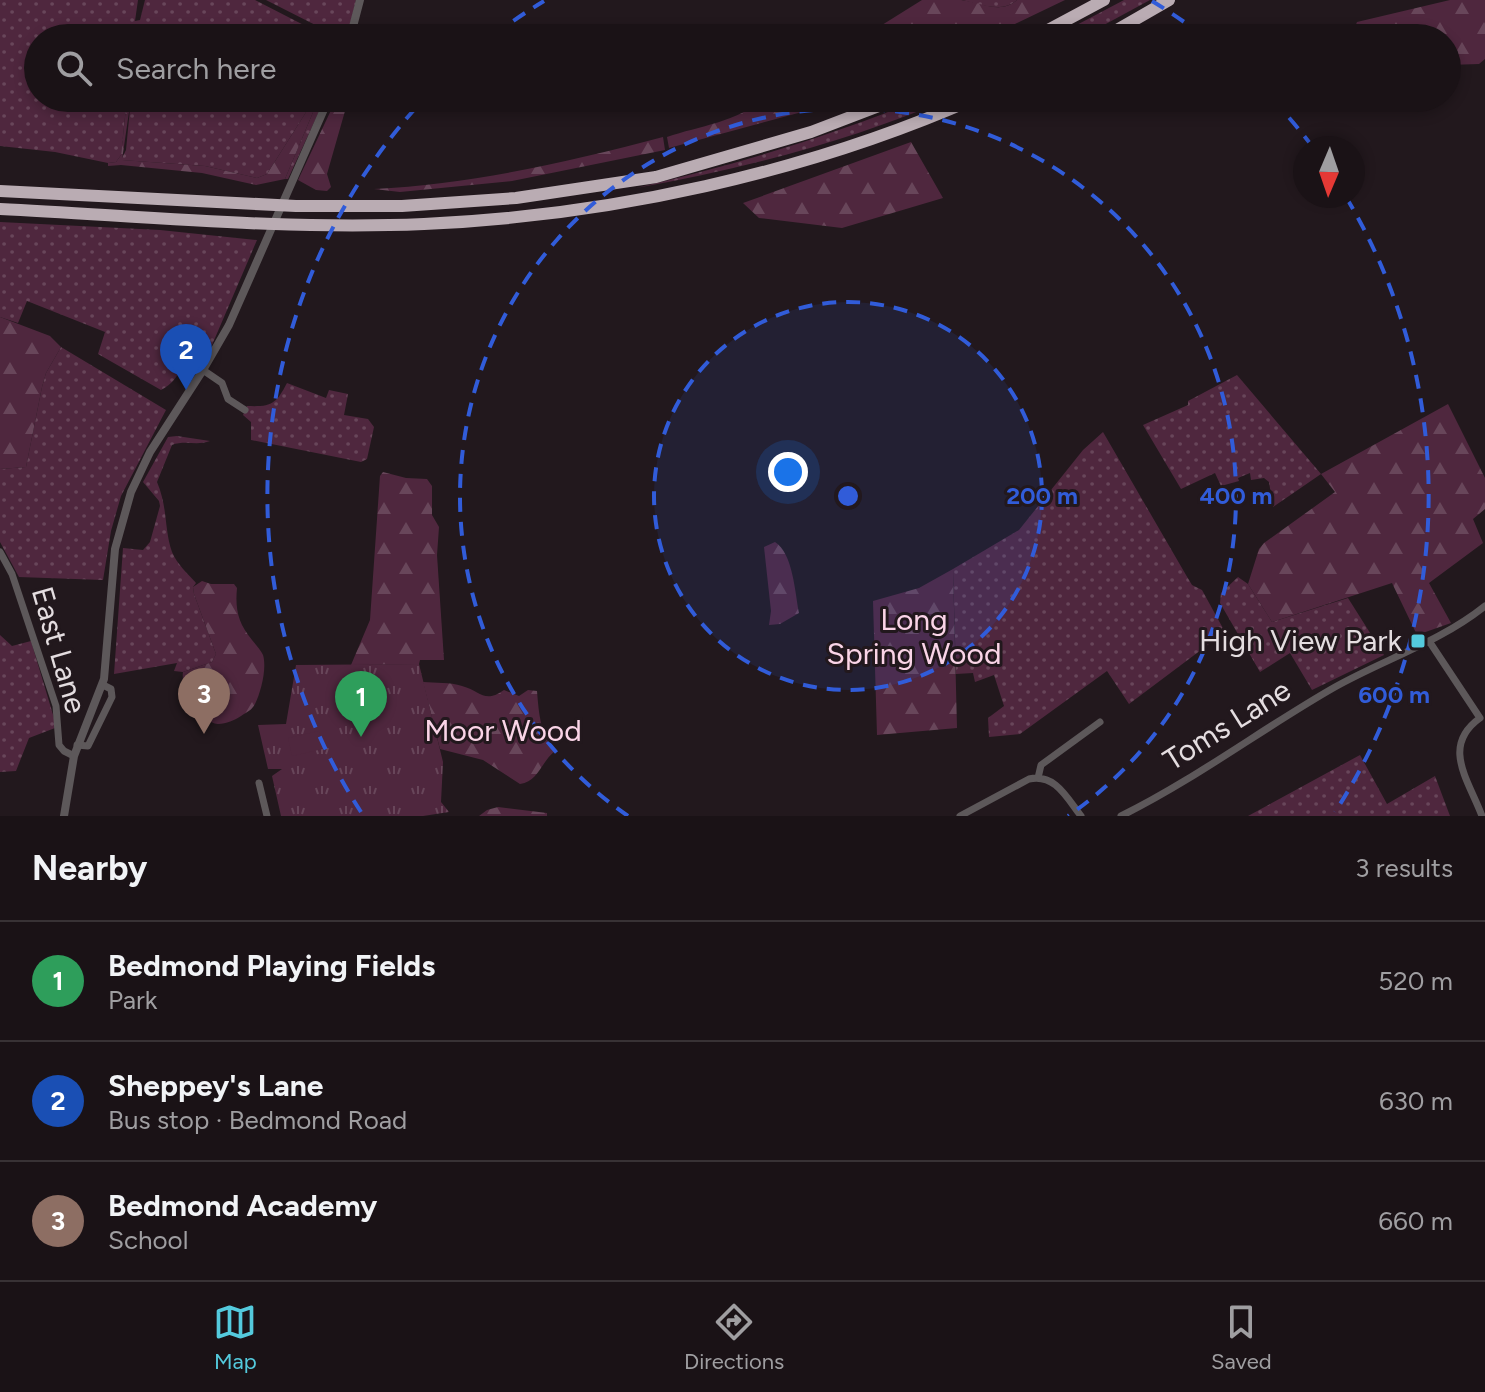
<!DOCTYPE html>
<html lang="en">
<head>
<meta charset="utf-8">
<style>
	body { margin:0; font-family:Figtree,sans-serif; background:#231b1f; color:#f1f3f6 }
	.compass { position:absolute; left:1293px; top:136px; width:72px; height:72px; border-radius:50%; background:#1a1216; box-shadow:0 4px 12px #0003; rotate:182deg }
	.you { position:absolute; left:788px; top:472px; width:28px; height:28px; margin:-20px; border:6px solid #fff; border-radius:50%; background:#1a73e8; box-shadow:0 0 0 12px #1a73e833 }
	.badge { display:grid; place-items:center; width:52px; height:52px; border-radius:50%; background:#54cadd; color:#fff; font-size:26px; font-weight:700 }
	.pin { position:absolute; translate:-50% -66px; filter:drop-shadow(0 2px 4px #0008) }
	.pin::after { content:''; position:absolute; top:42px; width:28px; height:24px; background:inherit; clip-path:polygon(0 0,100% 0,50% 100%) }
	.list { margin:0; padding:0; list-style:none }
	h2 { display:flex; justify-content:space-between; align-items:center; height:104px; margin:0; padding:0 32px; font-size:34px }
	h2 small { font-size:26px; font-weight:400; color:#9f9ea1 }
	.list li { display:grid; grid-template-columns:52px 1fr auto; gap:24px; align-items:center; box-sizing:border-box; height:120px; padding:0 32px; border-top:2px solid #383235 }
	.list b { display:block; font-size:30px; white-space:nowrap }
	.list p { margin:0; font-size:26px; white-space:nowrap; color:#9f9ea1 }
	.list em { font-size:26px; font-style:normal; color:#9f9ea1 }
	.icon { flex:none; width:44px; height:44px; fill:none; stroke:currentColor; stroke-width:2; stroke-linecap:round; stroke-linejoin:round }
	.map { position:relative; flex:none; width:1485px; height:816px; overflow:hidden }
	.search { position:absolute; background:#1a1216; box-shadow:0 4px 12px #0003; left:24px; right:24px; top:24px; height:88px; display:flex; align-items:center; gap:20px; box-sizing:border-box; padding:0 28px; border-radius:44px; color:#9f9ea1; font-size:30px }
	.sheet { height:464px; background:#1a1216 }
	nav { display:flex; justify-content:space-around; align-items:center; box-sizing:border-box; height:112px; border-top:2px solid #383235; background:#1a1216; font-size:22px; color:#9f9ea1 }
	nav a { display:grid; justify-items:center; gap:4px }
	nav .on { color:#54cadd }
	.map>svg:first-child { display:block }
	.grass { fill:url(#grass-dots) }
	.forest { fill:url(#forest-firs) }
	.park { fill:url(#park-tufts) }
	.pitch { fill:#4f273e }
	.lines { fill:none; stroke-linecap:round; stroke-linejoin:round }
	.minor { stroke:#5d585a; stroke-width:7 }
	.tertiary { stroke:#5d585a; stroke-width:8 }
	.motorway { stroke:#baacb3; stroke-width:12 }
	.ring { fill:none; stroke:#315cd9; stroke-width:4; stroke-dasharray:14 10 }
	.poi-dot { fill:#54cadd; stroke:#22181d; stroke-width:3 }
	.labels { text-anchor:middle; stroke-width:6; stroke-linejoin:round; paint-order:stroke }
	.park-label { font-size:30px; fill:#fad4e7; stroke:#22181d }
	.poi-label { font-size:30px; fill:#e4dde0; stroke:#22181d; text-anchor:end }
	.street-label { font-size:30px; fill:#e4dde0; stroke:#22181d }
	.centre { fill:#315cd9; stroke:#22181d; stroke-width:4 }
	.ring-label { font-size:24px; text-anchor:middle; font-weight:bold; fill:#315cd9; stroke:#22181d; stroke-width:6; stroke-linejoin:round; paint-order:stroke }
</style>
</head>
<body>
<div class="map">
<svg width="1485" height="816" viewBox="0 0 1485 816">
	<defs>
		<pattern id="grass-dots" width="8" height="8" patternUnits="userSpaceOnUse" patternTransform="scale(2)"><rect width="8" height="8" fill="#4f273e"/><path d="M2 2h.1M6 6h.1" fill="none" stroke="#68465a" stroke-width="1.8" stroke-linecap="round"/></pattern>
		<pattern id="forest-firs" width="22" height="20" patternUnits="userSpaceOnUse" patternTransform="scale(2)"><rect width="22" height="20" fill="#4f273e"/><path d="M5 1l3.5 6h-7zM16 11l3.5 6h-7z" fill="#68465a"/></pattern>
		<pattern id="park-tufts" width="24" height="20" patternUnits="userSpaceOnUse" patternTransform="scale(2)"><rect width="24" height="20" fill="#4f273e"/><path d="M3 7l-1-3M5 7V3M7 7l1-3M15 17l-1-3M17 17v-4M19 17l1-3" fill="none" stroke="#68465a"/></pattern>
	</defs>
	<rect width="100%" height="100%" fill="#22181d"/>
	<path class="grass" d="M 0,0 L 138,0 L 135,21 L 140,20 L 145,0 L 255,0 L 329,38 L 38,38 L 38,98 L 127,98 L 121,155 L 116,162 L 108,163 L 55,152 L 0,146 Z
		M 266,0 L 356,0 L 348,33 L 341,38 Z
		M 963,0 L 1017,0 C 1003,13 980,5 963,0 Z
		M 1124,0 L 1150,0 L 1080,38 L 1052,38 Z
		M 131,98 L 315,98 L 267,174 L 257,178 L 205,166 L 121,160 L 126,150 Z
		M 319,98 L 324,98 L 323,103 L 288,179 L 285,179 Z
		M 923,98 L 951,98 C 850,141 743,169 636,188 C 734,165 829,137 923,98 Z
		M 0,222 L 160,230 L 257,240 L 212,345 L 206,342 L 196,343 C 180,360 184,378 161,390 L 98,354 L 105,332 L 27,301 L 18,323 L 0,317 Z
		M 61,347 L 166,410 L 121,496 L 111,531 L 103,580 L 19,577 L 0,542 L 0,469 L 26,467 L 42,387 L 46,373 Z
		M 1237,375 L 1321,474 L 1273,507 L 1269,482 L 1264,478 L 1251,480 L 1250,473 L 1238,478 L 1239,481 L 1221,486 L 1215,473 L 1181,489 L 1143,425 L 1188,405 L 1188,401 Z
		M 287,383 L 326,398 L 329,390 L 348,394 L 344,415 L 368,419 L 374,427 L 367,459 L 361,462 L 251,440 L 251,422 L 243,415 L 247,406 C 272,407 276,404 287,383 Z
		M 1103,432 L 1186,575 L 1192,585 L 1202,590 L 1225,632 L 1129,704 L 1107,671 L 1020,734 L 989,737 L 988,718 L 1004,706 L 994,675 L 975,682 L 973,673 L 956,674 L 953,569 L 1019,530 L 1083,450 Z
		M 177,436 L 210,441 C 197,446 185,440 172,445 L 157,482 C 168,508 164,529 172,552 C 177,564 188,574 196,583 L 193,587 L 194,594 L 216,654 L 212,662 L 183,672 L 174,671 L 177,663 L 114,674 L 123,548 L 143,550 L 150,542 L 160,506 L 159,501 L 143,482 L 168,437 Z
		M 1238,577 L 1248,584 L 1272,622 L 1348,598 L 1384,655 L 1312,690 L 1290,653 L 1260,672 L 1220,603 L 1221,593 Z
		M 0,635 L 12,646 L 31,641 L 54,718 L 55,728 L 29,738 L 16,771 L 0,772 Z
		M 1360,755 L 1387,804 L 1435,776 L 1450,816 L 1248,816 Z"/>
	<path class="forest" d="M 922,0 C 935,0 949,0 961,0 C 980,2 1001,15 1017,0 L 1065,0 L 986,38 L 866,38 L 882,25 Z
		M 1450,0 L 1485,0 L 1485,59 L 1479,64 L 1447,65 L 1447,38 L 1360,38 L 1355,27 L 1357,22 Z
		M 127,98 L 131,98 L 122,160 L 205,166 L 257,178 L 267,174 L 315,98 L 319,98 L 285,179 L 256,185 L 202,173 L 121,165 L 108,166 L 108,163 L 116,162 L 121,155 Z
		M 764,98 L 854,98 L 669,148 L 667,137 C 699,126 738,122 764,98 Z
		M 333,106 L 345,111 L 327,174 L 331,187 L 327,191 L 316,190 L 298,180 Z
		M 663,137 L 665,150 L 512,181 L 400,192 L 374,189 C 472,184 569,162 663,137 Z
		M 911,142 L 943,198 L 842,228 L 759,218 L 743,203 Z
		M 0,317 L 50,336 L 61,347 L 46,373 L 42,387 L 26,467 L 0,469 Z
		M 1448,404 L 1485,478 L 1485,509 L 1473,519 L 1483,543 L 1429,583 L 1451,623 L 1417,635 L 1392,583 L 1272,622 L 1248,584 L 1259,549 L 1264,543 L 1335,492 L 1321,474 Z
		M 383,472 L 406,478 L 427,479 L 432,486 L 432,515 L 439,527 L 437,555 L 444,660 L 420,660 L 419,664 L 351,665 L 370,620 L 380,476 Z
		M 775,542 C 793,553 795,593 799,613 L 780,624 L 769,625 L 771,611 L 764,547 Z
		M 953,569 L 957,728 L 877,735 L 873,601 L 919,588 Z
		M 202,581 L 211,584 L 234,584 L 237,588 C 235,609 238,623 252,640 C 255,644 261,650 263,655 C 267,668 261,692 255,704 C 252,710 247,712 241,716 C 235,720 226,724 218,724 C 200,723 180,688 183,672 L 212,662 L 216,654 L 194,594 L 193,587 Z
		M 423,682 C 435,683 450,682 462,686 C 481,691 484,704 504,690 L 519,696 L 528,690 L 537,691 C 539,715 540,732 555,751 C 541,762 538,782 520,784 L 483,760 L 440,749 Z
		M 498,807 L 547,813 L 547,816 L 479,816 L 487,810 Z"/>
	<path class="park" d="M 419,664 L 443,762 L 441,802 L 449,812 L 423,816 L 281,816 L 272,776 L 282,769 L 268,769 L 258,725 L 286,724 L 296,665 Z"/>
	<path class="pitch" d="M 319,731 L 323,749 L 292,756 L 288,738 Z"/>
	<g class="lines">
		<path class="minor" d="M 203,370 L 222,383 L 228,399 L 245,410
			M 0,552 L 12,574 L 56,706 L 59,745 L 64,751 L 74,756
			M 1429,641 L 1480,718
			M 1480,718 C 1441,746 1468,779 1482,816
			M 77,745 L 88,746 L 112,697 L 111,689 L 103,685
			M 1038,778 L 1041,765 L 1100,722
			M 259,783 L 267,816
			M 960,816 L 1029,779 C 1055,773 1067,798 1081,816
			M 1121,816 C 1196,779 1263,728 1335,687 C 1385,659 1440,642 1485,606"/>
		<path class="tertiary" d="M 350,38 L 360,0
			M 64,816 L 74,756 L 104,679 L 115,549 L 131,492 L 150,452 L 203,370 L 229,325 L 329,98"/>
		<path class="motorway" d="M 1033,38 L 1104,0
			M 1103,38 L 1169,0
			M 0,191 L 296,206 L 402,206 L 516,198 L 656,177 L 811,132 L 900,98
			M 0,209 C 141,216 283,230 424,224 C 609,216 806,173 976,98"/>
	</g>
	<circle cx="848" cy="496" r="194" fill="#315cd9" fill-opacity=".12"/>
	<g class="ring">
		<circle cx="848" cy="496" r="194"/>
		<path d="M628 816A388 388 0 1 1 1068 816"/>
		<path d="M361 812A581 581 0 0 1 423 100M494 35A581 581 0 0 1 544 1M1152 1A581 581 0 0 1 1202 35M1273 100A581 581 0 0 1 1312 146M1346 197A581 581 0 0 1 1335 812"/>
	</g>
	<rect class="poi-dot" x="1410" y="633" width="16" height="16" rx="4"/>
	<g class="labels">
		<g class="park-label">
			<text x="914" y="630">Long<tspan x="914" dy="34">Spring Wood</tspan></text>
			<text x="503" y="741">Moor Wood</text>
		</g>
		<g class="poi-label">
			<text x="1402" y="651">High View Park</text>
		</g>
		<g class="street-label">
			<text transform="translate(59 650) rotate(74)" y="10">East Lane</text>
			<text transform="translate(1227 725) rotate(-32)" y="10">Toms Lane</text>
		</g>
	</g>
	<circle cx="848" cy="496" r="12" class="centre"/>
	<g class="ring-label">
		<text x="1042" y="504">200 m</text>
		<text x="1236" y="504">400 m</text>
		<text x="1394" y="703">600 m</text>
	</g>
</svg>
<svg class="compass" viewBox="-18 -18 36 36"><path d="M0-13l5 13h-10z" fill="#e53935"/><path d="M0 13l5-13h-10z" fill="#9f9ea1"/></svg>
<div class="you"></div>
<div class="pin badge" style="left:361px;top:737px;background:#2e9e5b">1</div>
<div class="pin badge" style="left:186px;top:390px;background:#1a4fb4">2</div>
<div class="pin badge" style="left:204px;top:734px;background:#8d6e63">3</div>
<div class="search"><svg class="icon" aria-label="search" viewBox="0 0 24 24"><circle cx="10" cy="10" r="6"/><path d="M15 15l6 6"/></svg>Search here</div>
</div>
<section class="sheet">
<h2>Nearby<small>3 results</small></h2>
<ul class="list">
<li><span class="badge" style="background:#2e9e5b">1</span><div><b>Bedmond Playing Fields</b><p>Park</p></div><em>520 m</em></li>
<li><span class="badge" style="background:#1a4fb4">2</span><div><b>Sheppey's Lane</b><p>Bus stop · Bedmond Road</p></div><em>630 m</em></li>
<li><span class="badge" style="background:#8d6e63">3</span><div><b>Bedmond Academy</b><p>School</p></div><em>660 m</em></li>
</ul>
</section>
<nav>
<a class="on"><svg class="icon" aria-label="map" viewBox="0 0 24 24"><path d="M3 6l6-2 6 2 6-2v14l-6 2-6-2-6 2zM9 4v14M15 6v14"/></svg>Map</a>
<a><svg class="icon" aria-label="directions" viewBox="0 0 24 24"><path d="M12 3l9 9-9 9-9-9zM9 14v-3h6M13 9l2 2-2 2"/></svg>Directions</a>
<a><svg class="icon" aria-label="saved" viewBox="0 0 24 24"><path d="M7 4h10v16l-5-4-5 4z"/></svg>Saved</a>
</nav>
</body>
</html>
